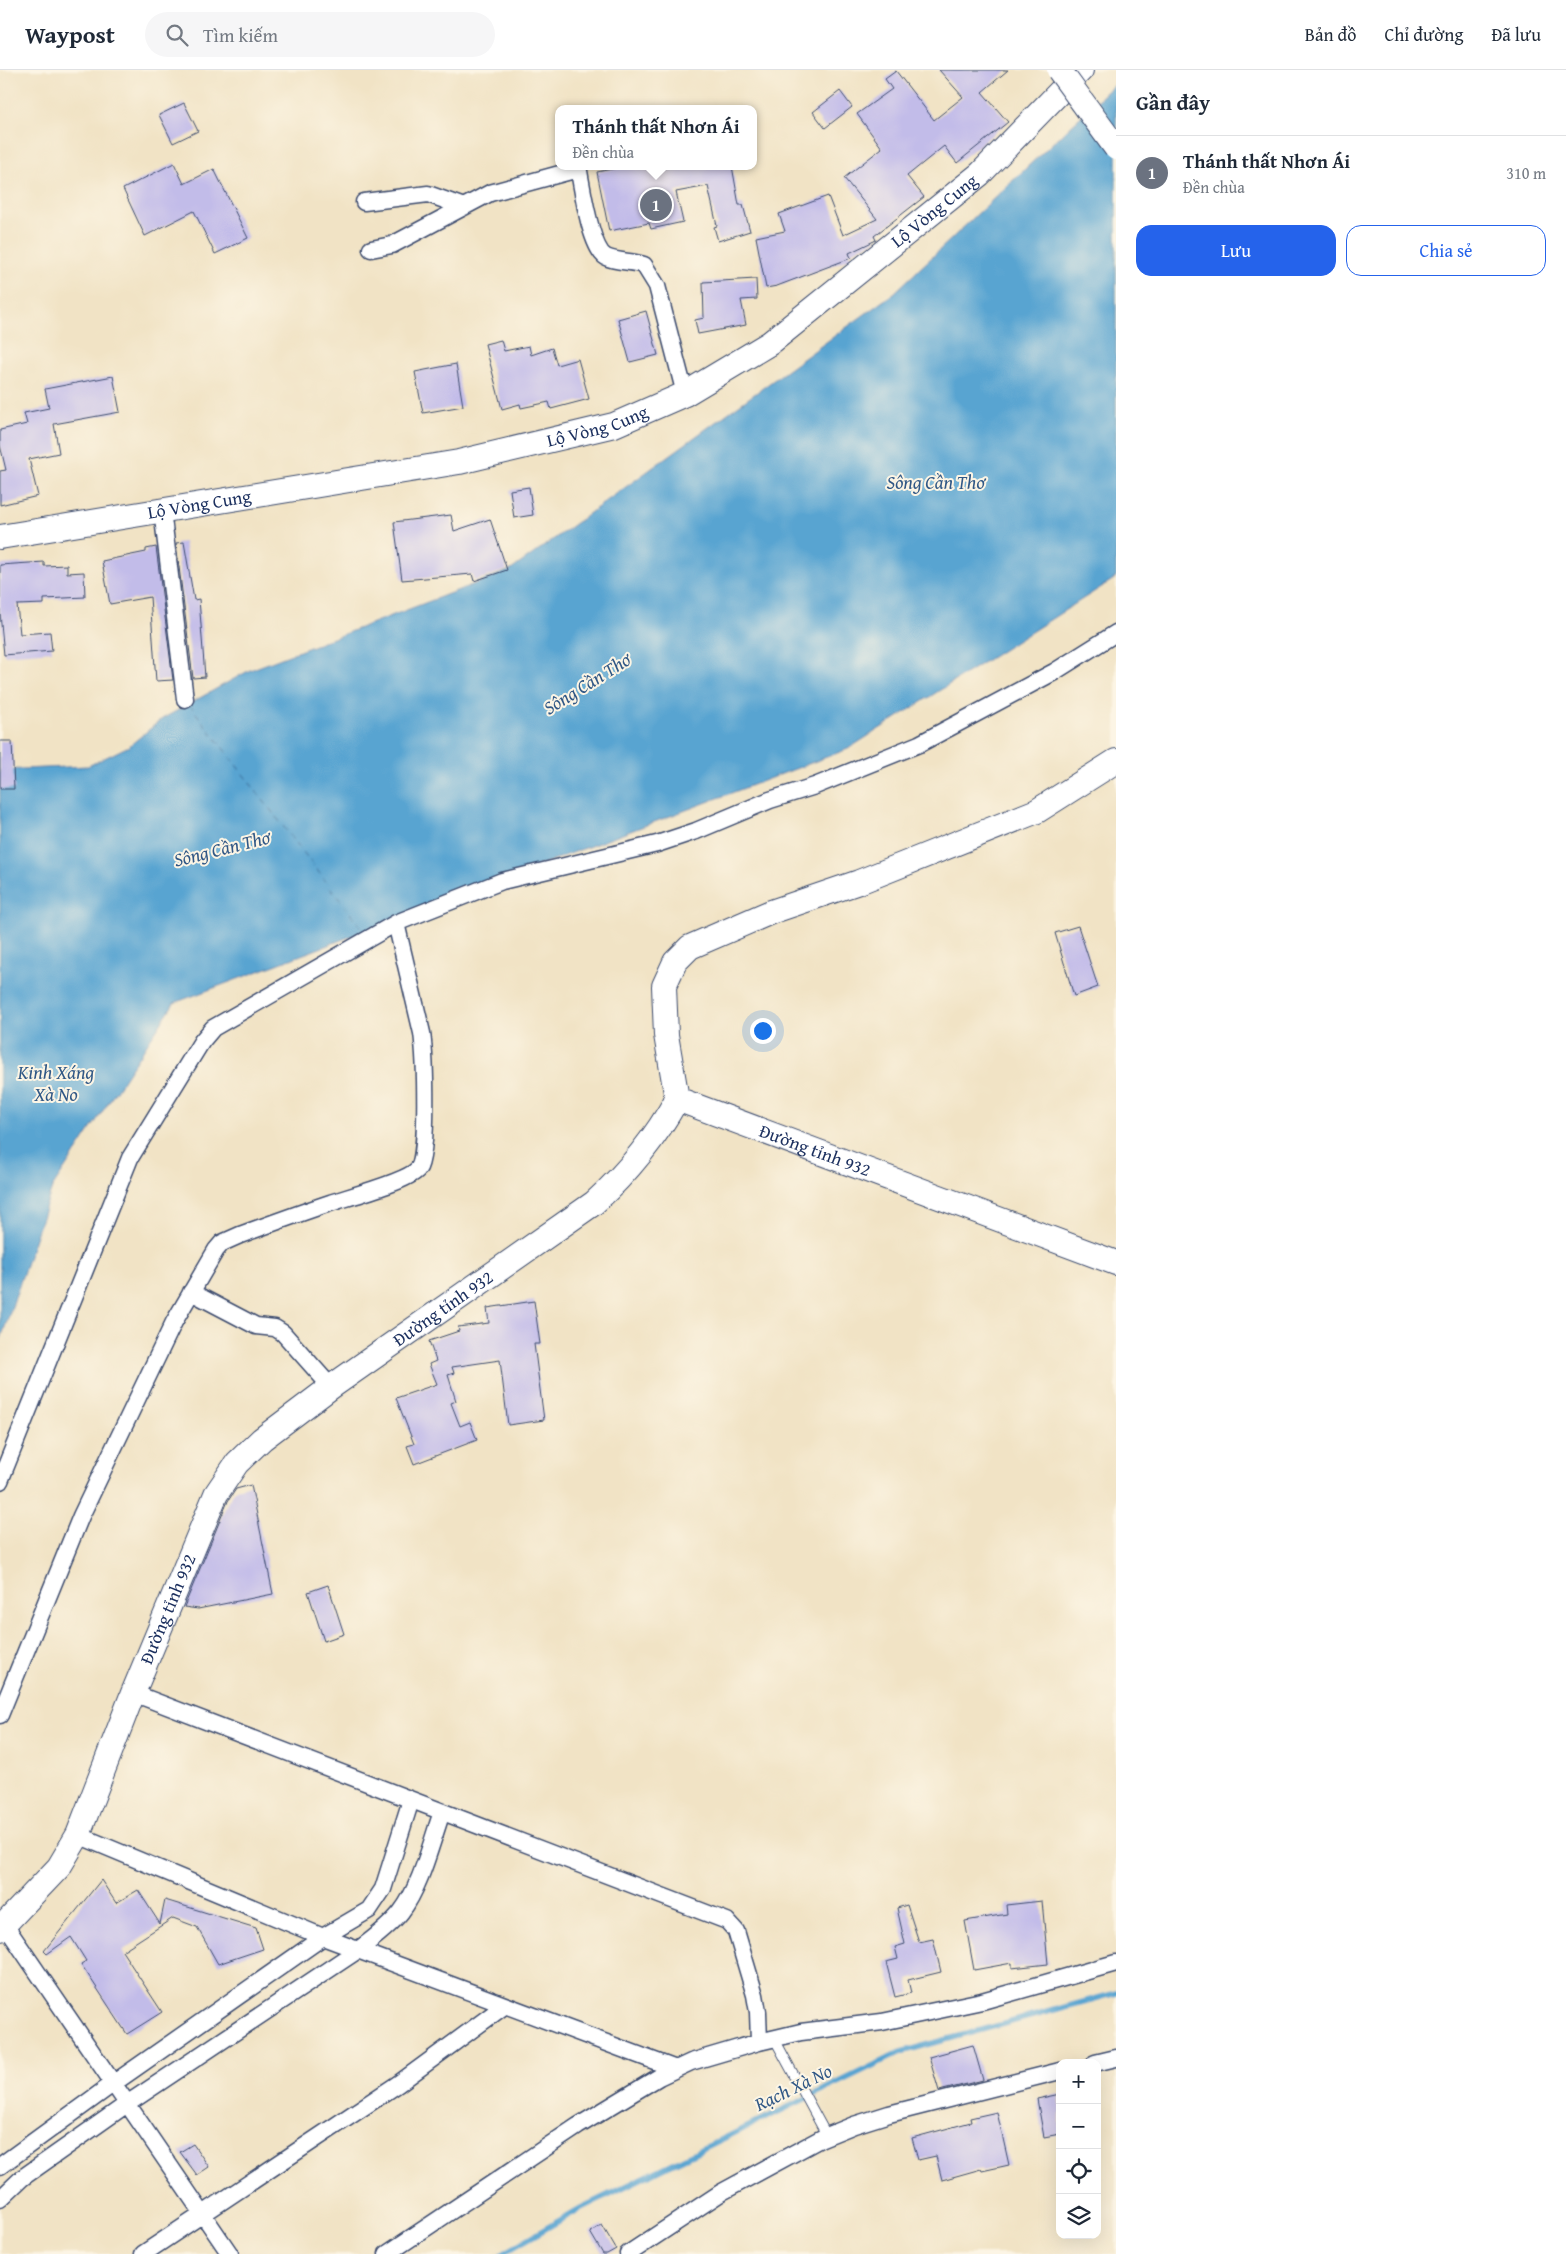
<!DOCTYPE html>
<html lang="vi">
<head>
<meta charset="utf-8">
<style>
	body { margin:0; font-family:"Gentium Book Plus",serif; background:#f6f6f7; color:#1f2937 }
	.controls { position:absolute; right:15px; bottom:15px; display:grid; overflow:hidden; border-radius:10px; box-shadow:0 5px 20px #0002 }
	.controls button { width:45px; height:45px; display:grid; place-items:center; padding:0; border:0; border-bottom:1px solid #e0e1e3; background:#fff; color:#1f2937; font:25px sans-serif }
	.you { position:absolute; left:762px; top:960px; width:18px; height:18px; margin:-12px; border:4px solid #fff; border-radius:50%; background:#1a73e8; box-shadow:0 0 0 8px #1a73e833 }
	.badge { display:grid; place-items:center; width:32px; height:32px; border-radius:50%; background:#2563eb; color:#fff; font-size:16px; font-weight:700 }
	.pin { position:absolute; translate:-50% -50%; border:2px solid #fff; box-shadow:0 1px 5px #0006 }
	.popup { position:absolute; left:555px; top:35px; width:202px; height:65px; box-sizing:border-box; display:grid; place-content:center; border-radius:10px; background:#fff; filter:drop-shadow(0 1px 4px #0005); font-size:16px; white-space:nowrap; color:#747a83 }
	.popup b { font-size:19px; color:#1f2937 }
	.popup::after { content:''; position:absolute; left:50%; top:100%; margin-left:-10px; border:10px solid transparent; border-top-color:#fff }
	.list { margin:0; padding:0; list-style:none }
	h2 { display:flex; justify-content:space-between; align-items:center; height:65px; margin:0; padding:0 20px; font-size:21px }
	h2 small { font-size:16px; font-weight:400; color:#747a83 }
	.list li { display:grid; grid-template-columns:32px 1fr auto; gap:15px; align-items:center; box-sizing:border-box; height:75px; padding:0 20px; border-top:1px solid #e0e1e3 }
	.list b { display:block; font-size:19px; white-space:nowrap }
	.list p { margin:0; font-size:16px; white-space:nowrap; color:#747a83 }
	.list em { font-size:16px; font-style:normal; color:#747a83 }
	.actions { display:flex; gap:10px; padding:15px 20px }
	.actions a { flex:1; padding:11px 0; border:1px solid #2563eb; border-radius:15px; text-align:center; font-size:18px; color:#2563eb }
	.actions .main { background:#2563eb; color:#fff }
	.icon { flex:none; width:28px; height:28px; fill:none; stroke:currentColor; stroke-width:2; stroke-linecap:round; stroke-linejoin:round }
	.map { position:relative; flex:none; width:1116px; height:2184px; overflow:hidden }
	header { display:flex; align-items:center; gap:30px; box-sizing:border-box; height:70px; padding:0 25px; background:#fff; border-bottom:1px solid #e0e1e3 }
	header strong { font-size:24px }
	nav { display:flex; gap:28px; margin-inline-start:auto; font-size:18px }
	.search { width:350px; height:45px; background:#f6f6f7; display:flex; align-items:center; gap:12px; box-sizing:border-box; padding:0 18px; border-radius:28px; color:#747a83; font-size:19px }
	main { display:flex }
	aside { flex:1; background:#fff }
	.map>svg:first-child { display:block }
	.water { fill:#59a4d1; stroke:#3a6a98 }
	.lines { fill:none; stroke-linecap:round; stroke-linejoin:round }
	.stream { stroke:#59a4d1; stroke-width:5.5 }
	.ferry { stroke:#315886; stroke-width:1; stroke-dasharray:6 5; stroke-linecap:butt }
	.building { fill:#c2bce9 }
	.lane-casing { stroke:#3b4a6d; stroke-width:11 }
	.street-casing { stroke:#3b4a6d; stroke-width:19 }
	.secondary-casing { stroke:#3b4a6d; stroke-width:26 }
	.lane { stroke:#fff; stroke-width:9 }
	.street { stroke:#fff; stroke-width:16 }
	.secondary { stroke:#fff; stroke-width:24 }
	.secondary-bridge-casing { stroke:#3b4a6d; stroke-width:26; stroke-linecap:butt }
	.secondary-bridge { stroke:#fff; stroke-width:24 }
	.labels { text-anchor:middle; stroke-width:4; stroke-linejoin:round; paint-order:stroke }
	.street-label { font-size:18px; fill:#1b2f5e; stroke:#fcf5e5 }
	.water-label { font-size:19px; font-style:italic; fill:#315886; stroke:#fcf5e5 }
</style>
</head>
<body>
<header>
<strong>Waypost</strong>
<div class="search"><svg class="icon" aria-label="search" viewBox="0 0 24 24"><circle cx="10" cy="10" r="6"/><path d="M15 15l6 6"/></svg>Tìm kiếm</div>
<nav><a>Bản đồ</a><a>Chỉ đường</a><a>Đã lưu</a></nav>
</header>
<main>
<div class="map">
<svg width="1116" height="2184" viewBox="0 0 1116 2184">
	<rect width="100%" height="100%" fill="#fcf5e5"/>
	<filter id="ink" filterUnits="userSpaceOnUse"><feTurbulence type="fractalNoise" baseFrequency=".02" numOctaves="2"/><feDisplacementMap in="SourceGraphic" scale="10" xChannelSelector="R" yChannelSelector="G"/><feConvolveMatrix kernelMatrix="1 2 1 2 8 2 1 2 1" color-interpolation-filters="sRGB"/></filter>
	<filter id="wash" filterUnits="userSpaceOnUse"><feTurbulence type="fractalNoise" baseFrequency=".0096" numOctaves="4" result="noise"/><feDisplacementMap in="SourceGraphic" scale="20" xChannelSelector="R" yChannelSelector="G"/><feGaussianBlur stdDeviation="1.12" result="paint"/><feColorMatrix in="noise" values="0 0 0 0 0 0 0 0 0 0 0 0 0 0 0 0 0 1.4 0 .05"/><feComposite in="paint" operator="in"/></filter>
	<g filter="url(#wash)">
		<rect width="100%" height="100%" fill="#f1e3c5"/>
		<path class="water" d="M 1116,13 L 1116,506 L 1114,509 L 848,679 L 174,933 L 52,1118 L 0,1272 L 0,700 L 88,696 L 129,676 L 162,649 L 250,600 L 511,500 L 894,223 Z"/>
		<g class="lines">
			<path class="stream" d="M 502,2184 L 581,2138 L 901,1982 L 1116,1923"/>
			<path class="ferry" d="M 189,634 L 364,861"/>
		</g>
		<g id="blocks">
			<path class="building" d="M 939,0 L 1008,0 L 982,22 L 1008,52 L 957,93 L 944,76 L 907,106 L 924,127 L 874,166 L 876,170 L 874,171 L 849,183 L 851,188 L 777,216 L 766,218 L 756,167 L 785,161 L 779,144 L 828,126 L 843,165 L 877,149 L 844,108 L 882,78 L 857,44 L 892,19 L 885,9 L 896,1 L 934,50 L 963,27 Z
				M 840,21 L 852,37 L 825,58 L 813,42 Z
				M 184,33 L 198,61 L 173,73 L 159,45 Z
				M 174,93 L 184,114 L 214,99 L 248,168 L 215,184 L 194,141 L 145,166 L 123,119 Z
				M 627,96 L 732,96 L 739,135 L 743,135 L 750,161 L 718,171 L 714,157 L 717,156 L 708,116 L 676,122 L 683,152 L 651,159 L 649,153 L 609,161 L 597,102 Z
				M 756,209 L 757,229 L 741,230 L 746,255 L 698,264 L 695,250 L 704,248 L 703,212 Z
				M 646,241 L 658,285 L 630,292 L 618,249 Z
				M 501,270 L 504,281 L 529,276 L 531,285 L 552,278 L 557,295 L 578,289 L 589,329 L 551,339 L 549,332 L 521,338 L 520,334 L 502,339 L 485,274 Z
				M 456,294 L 463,336 L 423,343 L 415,302 Z
				M 113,306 L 120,342 L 54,354 L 59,383 L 29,389 L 38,426 L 0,435 L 0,401 L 6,400 L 0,375 L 0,360 L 27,354 L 24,343 L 49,338 L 45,319 Z
				M 529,417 L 533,445 L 514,448 L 510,420 Z
				M 451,445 L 454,461 L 490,449 L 507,500 L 474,511 L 472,504 L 402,510 L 394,452 Z
				M 184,472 L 194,530 L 199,529 L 205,607 L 193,608 L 176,473 Z
				M 156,477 L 173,610 L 156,611 L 150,527 L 110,534 L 102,491 L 146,482 L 146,479 Z
				M 44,492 L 44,496 L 67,495 L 67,503 L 84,502 L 85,527 L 44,529 L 44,534 L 17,535 L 20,564 L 50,562 L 52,581 L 4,585 L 0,543 L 0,495 Z
				M 0,671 L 12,671 L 14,719 L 0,719 Z
				M 1078,856 L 1098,917 L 1074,926 L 1055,863 Z
				M 534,1231 L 540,1274 L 534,1274 L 544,1350 L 508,1355 L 500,1290 L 452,1297 L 454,1303 L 448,1305 L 456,1331 L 451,1333 L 460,1356 L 470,1352 L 477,1370 L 414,1394 L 407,1376 L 414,1374 L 396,1328 L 437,1314 L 429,1294 L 436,1291 L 429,1271 L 459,1261 L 458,1257 L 489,1253 L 487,1238 Z
				M 251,1415 L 273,1524 L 198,1539 L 184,1537 L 228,1431 L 236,1419 Z
				M 328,1515 L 344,1564 L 324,1571 L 308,1522 Z
				M 101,1810 L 116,1833 L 138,1820 L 160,1854 L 165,1830 L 256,1858 L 263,1879 L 218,1894 L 197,1857 L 173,1848 L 122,1881 L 162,1942 L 127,1964 L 81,1894 L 86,1891 L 71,1867 L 47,1884 L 44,1881 Z
				M 1042,1831 L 1048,1894 L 1012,1898 L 1012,1893 L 974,1900 L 965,1851 L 1007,1844 L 1006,1835 Z
				M 907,1835 L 919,1872 L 933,1869 L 941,1902 L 908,1910 L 911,1923 L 895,1927 L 886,1892 L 898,1889 L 895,1877 L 905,1874 L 897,1838 Z
				M 973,1975 L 983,2010 L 939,2021 L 929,1987 Z
				M 1060,2024 L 1060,2064 L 1044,2067 L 1037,2029 Z
				M 997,2042 L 1009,2095 L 982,2101 L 981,2099 L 942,2110 L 936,2086 L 918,2090 L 912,2068 L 971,2052 L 970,2048 Z
				M 193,2074 L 209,2097 L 197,2105 L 180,2082 Z
				M 602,2155 L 616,2179 L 607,2184 L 603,2184 L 590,2162 Z"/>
		</g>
	</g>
	<g filter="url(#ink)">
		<use href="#blocks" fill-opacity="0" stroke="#3b4a6d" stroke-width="1"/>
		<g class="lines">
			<defs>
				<path id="lane" d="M 774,1968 L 827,2066"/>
				<path id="street" d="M 578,96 C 582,115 590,178 606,187 C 616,192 632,191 644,195 L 657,216 L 685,324
					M 364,132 L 428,124 L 464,137
					M 371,179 L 392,175 L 490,123 L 578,99
					M 162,440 L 185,629
					M 191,1222 L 256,1256 L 275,1258 L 283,1263 L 331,1317
					M 0,1411 L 130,1088 L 202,971 L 213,958 L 396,853 L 502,811 L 657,774 L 696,761 L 770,730 L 815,716 L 919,674 L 1054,602 L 1116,563
					M 133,1623 L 727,1851 L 736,1861 L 755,1925 L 758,1942 L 759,1972 L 691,1992 L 659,2007 L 578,2056 L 387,2184
					M 0,1645 L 81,1446 L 174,1252 L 216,1180 L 222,1173 L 240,1165 C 270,1154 300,1143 330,1133 C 348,1127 407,1112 418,1099 C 429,1084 425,985 422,963 L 396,853
					M 78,1765 L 323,1867 L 676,1999
					M 5,1855 L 230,2184
					M 759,1972 L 801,1962 L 882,1952 L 982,1931 L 1116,1893
					M 1095,1993 L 1116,1988
					M 0,2096 L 114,2013 L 323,1867 L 369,1840 L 383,1819 L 411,1730
					M 0,2129 L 22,2108 L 127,2034 L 358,1880 C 373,1869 389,1857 401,1842 C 421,1816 431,1773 442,1742
					M 143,2184 L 398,2014 L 504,1936
					M 628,2184 L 722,2122 L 822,2068 L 854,2055 L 889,2044 L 1060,2001"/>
				<g id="secondary">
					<path id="s1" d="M 0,467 L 459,392 L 614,355 L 685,324 L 770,273 L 980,104 L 1081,0"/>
					<path d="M 677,1029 L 666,965 L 664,916 L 675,892 L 690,877 L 771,842 L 859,812 L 1037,741 L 1116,691"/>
					<path id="s2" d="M 0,1859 L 59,1797 L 78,1765 L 133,1623 L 216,1424 L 237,1393 L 262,1369 L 331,1317 L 594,1133 C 628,1102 655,1069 677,1029 L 1116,1193"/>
				</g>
			</defs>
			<use href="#lane" class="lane-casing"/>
			<use href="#street" class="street-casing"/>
			<use href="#secondary" class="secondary-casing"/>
			<use href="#lane" class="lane"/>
			<use href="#street" class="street"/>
			<use href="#secondary" class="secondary"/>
			<defs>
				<path id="secondary-bridge" d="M 1059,0 L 1116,78"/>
			</defs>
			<use href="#secondary-bridge" class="secondary-bridge-casing"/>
			<use href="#secondary-bridge" class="secondary-bridge"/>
		</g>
	</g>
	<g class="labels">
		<g class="street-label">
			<text dy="6" stroke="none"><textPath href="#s1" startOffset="1012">Lộ Vòng Cung</textPath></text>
			<text dy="6" stroke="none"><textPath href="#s1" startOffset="608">Lộ Vòng Cung</textPath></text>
			<text dy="6" stroke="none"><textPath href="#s1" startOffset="202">Lộ Vòng Cung</textPath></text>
			<text dy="6" stroke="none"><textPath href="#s2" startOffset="1251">Đường tỉnh 932</textPath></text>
			<text dy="6" stroke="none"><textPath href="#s2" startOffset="786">Đường tỉnh 932</textPath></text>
			<text dy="6" stroke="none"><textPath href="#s2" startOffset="366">Đường tỉnh 932</textPath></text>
		</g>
		<g class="water-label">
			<text x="936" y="419">Sông Cần Thơ</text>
			<text transform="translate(587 613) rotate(-32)" y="7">Sông Cần Thơ</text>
			<text transform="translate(222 778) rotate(-14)" y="7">Sông Cần Thơ</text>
			<text x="56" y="1009">Kinh Xáng<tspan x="56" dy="22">Xà No</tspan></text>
			<text transform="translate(793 2017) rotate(-26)" y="7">Rạch Xà No</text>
		</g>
	</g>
</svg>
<div class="controls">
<button>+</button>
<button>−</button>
<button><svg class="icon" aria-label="locate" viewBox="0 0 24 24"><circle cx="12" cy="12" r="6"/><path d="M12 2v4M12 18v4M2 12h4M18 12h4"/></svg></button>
<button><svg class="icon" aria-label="layers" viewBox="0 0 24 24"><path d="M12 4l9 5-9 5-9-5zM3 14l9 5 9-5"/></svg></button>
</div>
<div class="you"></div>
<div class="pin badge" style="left:656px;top:135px;background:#6b7280">1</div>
<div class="popup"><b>Thánh thất Nhơn Ái</b>Đền chùa</div>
</div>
<aside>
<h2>Gần đây<small></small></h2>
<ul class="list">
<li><span class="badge" style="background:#6b7280">1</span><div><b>Thánh thất Nhơn Ái</b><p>Đền chùa</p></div><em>310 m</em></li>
</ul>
<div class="actions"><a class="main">Lưu</a><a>Chia sẻ</a></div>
</aside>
</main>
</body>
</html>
